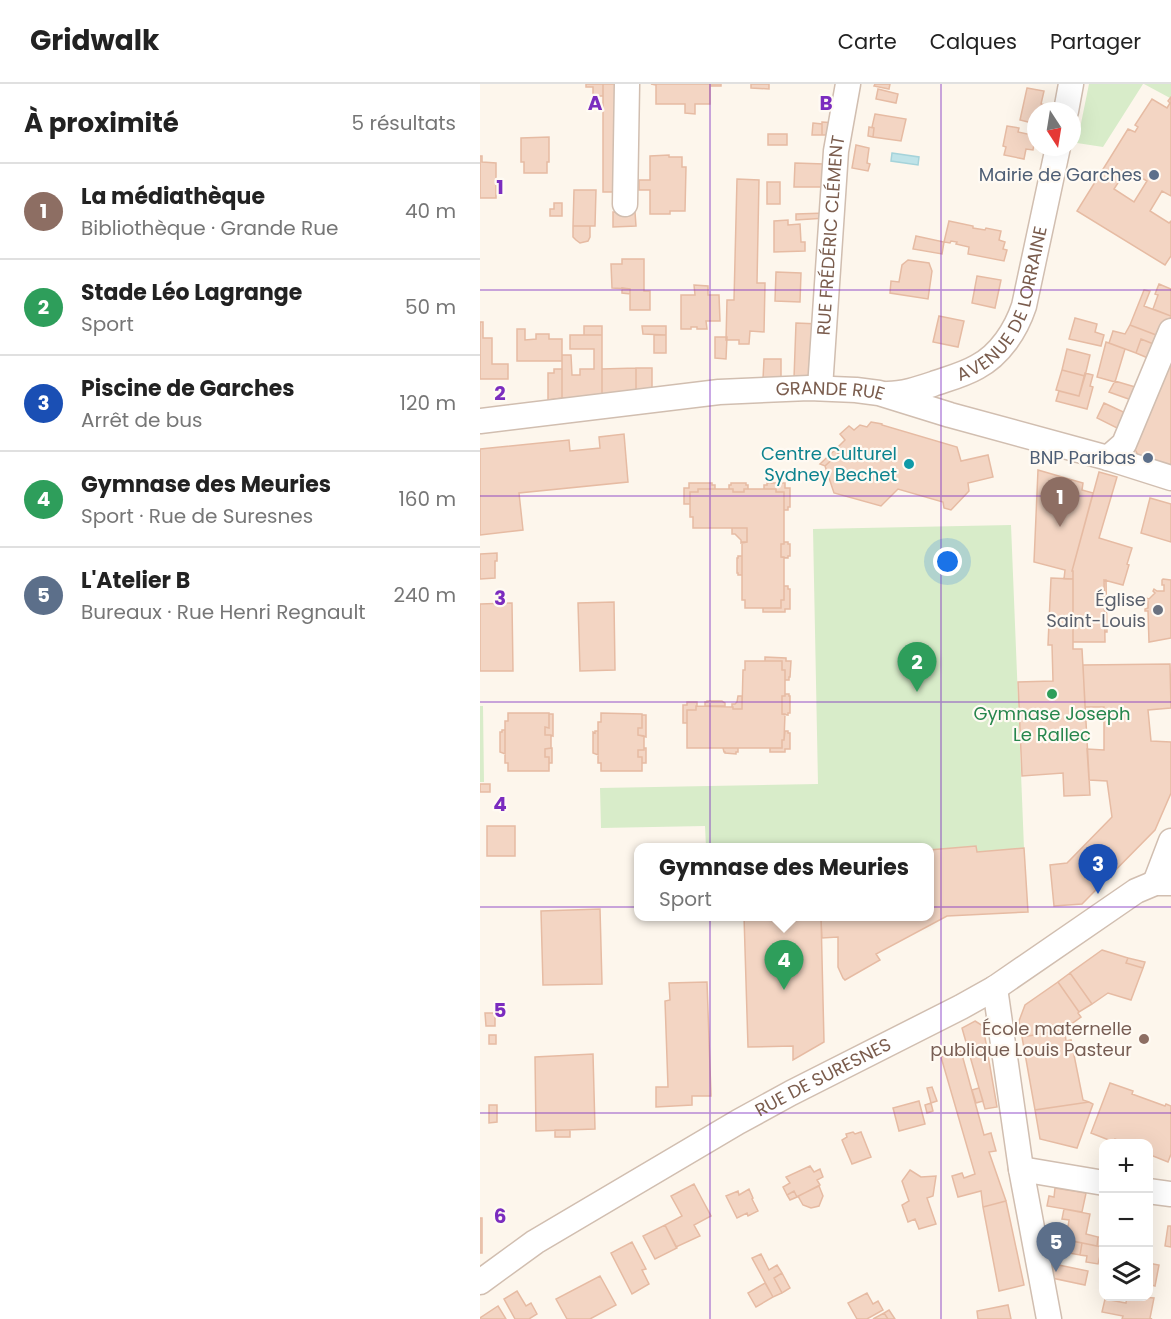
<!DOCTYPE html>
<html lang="fr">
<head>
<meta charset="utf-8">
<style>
	body { margin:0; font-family:Poppins,sans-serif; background:#f6f6f6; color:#222 }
	.controls { position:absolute; right:18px; bottom:18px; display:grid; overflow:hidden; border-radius:12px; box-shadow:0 6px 24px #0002 }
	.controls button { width:54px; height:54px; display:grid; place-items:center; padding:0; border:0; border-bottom:2px solid #e0e0e0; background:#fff; color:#222; font:30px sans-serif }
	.compass { position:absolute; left:547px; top:18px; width:54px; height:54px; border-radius:50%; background:#fff; box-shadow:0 6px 24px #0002; rotate:168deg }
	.you { position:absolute; left:468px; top:478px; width:21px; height:21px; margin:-15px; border:4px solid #fff; border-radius:50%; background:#1a73e8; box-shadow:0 0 0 9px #1a73e833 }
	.badge { display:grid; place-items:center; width:39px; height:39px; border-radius:50%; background:#ea580c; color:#fff; font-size:20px; font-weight:700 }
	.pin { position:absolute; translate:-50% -50px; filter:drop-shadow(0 2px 3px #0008) }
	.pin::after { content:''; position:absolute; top:32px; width:21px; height:18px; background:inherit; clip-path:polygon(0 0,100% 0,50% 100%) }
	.popup { position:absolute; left:154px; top:759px; width:300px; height:78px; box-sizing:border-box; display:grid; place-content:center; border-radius:12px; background:#fff; filter:drop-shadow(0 2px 4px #0005); font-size:20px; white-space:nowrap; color:#767676 }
	.popup b { font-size:22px; color:#222 }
	.popup::after { content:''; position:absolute; left:50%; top:100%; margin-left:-12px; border:12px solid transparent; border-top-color:#fff }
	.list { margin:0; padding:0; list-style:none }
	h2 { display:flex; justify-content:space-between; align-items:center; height:78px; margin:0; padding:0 24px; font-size:26px }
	h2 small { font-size:20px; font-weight:400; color:#767676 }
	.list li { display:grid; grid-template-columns:39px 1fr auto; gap:18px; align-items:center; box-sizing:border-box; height:96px; padding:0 24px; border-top:2px solid #e0e0e0 }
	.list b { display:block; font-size:22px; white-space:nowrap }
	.list p { margin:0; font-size:20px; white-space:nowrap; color:#767676 }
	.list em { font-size:20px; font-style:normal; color:#767676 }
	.icon { flex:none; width:33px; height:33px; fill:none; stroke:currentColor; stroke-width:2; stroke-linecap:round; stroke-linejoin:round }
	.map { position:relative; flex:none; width:691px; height:1235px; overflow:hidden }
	header { display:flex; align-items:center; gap:36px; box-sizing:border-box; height:84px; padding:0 30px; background:#fff; border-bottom:2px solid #e0e0e0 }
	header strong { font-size:28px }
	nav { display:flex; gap:33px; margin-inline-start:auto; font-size:21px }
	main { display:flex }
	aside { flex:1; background:#fff }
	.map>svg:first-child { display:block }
	.green { fill:#d8ecc9 }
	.water { fill:#bfe3e8; stroke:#a5d3da; stroke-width:1.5 }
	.building { fill:#f3d5c3; stroke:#e6bba3; stroke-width:1.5; fill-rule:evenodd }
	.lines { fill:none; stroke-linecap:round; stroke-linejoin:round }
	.minor-casing { stroke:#d1beb0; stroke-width:27 }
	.minor { stroke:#fff; stroke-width:24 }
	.grid { fill:none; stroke:#7b2cbf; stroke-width:1.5; stroke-opacity:0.55 }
	.service-dot { fill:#5c6f8a; stroke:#fffaf3; stroke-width:2 }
	.culture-dot { fill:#0f9aa8; stroke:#fffaf3; stroke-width:2 }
	.worship-dot { fill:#6b7280; stroke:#fffaf3; stroke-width:2 }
	.leisure-dot { fill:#2e9e5b; stroke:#fffaf3; stroke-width:2 }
	.education-dot { fill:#8d6e63; stroke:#fffaf3; stroke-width:2 }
	.labels { text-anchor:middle; stroke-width:4.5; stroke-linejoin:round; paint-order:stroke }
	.service-label { font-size:18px; fill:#4e5e75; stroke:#fffaf3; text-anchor:end }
	.street-label { font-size:18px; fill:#7a5c4d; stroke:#fffaf3 }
	.culture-label { font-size:18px; fill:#0d838f; stroke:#fffaf3; text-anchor:end }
	.worship-label { font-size:18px; fill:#5b616d; stroke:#fffaf3; text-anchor:end }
	.leisure-label { font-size:18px; fill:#27864d; stroke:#fffaf3 }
	.education-label { font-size:18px; fill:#785e54; stroke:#fffaf3; text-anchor:end }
	.grid-label { font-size:20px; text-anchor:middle; font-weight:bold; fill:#7b2cbf; stroke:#fffaf3; stroke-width:4.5; stroke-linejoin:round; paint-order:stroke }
</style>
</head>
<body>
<header>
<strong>Gridwalk</strong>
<nav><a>Carte</a><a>Calques</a><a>Partager</a></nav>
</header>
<main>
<aside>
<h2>À proximité<small>5 résultats</small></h2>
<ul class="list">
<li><span class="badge" style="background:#8d6e63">1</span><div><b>La médiathèque</b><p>Bibliothèque · Grande Rue</p></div><em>40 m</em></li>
<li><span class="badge" style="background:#2e9e5b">2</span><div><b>Stade Léo Lagrange</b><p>Sport</p></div><em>50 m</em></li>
<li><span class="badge" style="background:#1a4fb4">3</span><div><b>Piscine de Garches</b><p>Arrêt de bus</p></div><em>120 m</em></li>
<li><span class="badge" style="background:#2e9e5b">4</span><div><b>Gymnase des Meuries</b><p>Sport · Rue de Suresnes</p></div><em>160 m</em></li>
<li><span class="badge" style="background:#5c6f8a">5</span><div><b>L'Atelier B</b><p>Bureaux · Rue Henri Regnault</p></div><em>240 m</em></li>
</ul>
</aside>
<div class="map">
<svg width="691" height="1235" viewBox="0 0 691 1235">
	<rect width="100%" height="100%" fill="#fdf6ec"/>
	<path class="green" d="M 609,0 L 663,0 L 623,63 L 597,59 Z
		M 664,0 L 691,0 L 691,13 L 690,14 Z
		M 531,441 L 544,764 L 497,768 L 496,762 L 450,766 L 449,764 L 226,763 L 225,742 L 121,744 L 120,704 L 338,700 L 333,445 Z
		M 0,622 L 3,622 L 4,698 L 0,698 Z"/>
	<path class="water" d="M 412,69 L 439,73 L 438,81 L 411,77 Z"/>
	<path class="building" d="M 106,0 L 123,0 L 123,12 L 113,12 L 113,3 L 106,3 Z
		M 123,0 L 136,0 L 136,108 L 123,108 Z
		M 171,0 L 241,0 L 241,2 L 230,2 L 230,20 L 215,20 L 215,30 L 205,29 L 205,20 L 176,20 L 176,1 Z
		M 271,0 L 289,0 L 289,5 L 271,4 Z
		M 395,0 L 410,0 L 409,5 L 394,2 Z
		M 547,4 L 564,7 L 561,20 L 566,21 L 564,27 L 556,27 L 556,40 L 540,36 Z
		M 398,5 L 418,10 L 416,19 L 396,15 Z
		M 691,13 L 691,112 L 682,107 L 670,127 L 689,139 L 691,137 L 691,172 L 685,181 L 597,127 L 648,45 L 655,48 L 658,43 L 655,41 L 672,15 L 687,24 L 690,19 L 688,17 ZM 647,85 L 667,97 L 654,118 L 634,105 Z
		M 395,30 L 426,35 L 421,57 L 393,53 L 394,44 L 392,43 Z
		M 342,38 L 356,39 L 354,51 L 342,51 Z
		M 333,39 L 342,40 L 342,51 L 332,51 Z
		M 527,42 L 539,44 L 538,48 L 552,51 L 551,54 L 555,55 L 553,66 L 546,65 L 544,75 L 524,71 L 526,63 L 523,62 Z
		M 389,43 L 394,44 L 393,53 L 388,52 Z
		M 288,50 L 307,50 L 307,61 L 288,61 Z
		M 69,53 L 69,78 L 67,78 L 67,89 L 44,89 L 44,78 L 41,78 L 41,54 Z
		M 376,61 L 389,64 L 387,79 L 390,80 L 388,87 L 372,84 Z
		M 189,71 L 189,73 L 202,73 L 202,83 L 206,83 L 205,127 L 190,127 L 190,130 L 170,130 L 170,106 L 159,106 L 159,96 L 170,96 L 170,72 Z
		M 0,72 L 2,72 L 2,78 L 16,79 L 16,114 L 0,114 Z
		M 315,79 L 344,80 L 343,103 L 314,103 Z
		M 257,95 L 279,96 L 277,199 L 285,199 L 284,248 L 270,247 L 269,260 L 259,260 L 259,256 L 246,256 L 247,216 L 254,216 Z
		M 287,98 L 300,98 L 300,120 L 287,120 Z
		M 94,106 L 116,106 L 115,142 L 93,142 Z
		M 74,119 L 82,119 L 82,132 L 70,132 L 70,125 L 74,125 Z
		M 133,128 L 155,128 L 156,142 L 133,143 Z
		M 346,129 L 346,134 L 316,136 L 316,130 Z
		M 308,136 L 308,141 L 320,140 L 321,158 L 325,158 L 325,167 L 294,168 L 294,137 Z
		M 469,137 L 493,142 L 493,144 L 505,146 L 506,144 L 521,147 L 519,156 L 525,158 L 523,165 L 527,166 L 524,177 L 488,170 L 489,163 L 476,160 L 477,158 L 471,157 L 470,159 L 464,158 Z
		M 93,142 L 110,142 L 110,153 L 108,157 L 100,159 L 96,156 L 93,153 Z
		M 436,152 L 464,158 L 462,170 L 433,165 Z
		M 142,175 L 164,175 L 164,207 L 170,207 L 170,226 L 150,226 L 150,205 L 132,204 L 131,180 L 142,180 Z
		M 428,176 L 449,179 L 452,187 L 448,215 L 410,209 L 411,197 L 419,198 L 422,181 Z
		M 296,188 L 321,189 L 320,218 L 295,217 Z
		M 497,192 L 521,196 L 515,224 L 492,219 Z
		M 679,200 L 691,205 L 691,232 L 673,225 L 678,211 L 675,210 Z
		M 214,201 L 228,202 L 228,211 L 239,211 L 240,237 L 226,237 L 227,245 L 217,245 L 217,243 L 211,243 L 211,245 L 201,245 L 201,211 L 215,211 Z
		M 142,204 L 150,205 L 150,210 L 142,209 Z
		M 664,206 L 670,207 L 664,222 L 691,232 L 684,254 L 650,241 Z
		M 459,232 L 484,237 L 478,263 L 453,258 Z
		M 595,234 L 617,240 L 615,248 L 624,251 L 621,262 L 589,255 Z
		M 0,238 L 3,238 L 3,254 L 12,254 L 12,280 L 28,280 L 28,295 L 0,295 Z
		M 316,239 L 339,240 L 334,286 L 325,294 L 314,294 Z
		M 650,241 L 684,254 L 681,263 L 661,255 L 656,269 L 629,259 L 633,247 L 645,250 Z
		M 104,242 L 122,242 L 122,251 L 104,251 Z
		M 162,242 L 186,242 L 186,251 L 163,250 Z
		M 37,245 L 45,245 L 45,256 L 56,255 L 56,250 L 69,250 L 69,255 L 82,255 L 82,277 L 37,277 Z
		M 90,251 L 122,251 L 122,313 L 82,314 L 82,271 L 91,271 L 92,291 L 100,291 L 100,285 L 114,285 L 114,265 L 90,265 Z
		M 174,251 L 186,251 L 186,269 L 174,269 Z
		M 235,253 L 247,253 L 246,275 L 235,274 Z
		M 661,255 L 681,263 L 675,277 L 656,269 Z
		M 626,258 L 645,265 L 635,298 L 617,293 Z
		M 691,264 L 691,387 L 662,378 L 652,360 Z
		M 587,265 L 610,271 L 605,292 L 582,286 Z
		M 284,275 L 301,275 L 301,294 L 283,295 Z
		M 156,284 L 156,308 L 122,313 L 122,285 Z
		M 156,284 L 172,284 L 172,304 L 156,306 Z
		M 74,285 L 82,285 L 82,314 L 68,316 L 68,289 L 74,289 Z
		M 582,286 L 605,292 L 599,312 L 576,306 Z
		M 605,289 L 613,291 L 610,302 L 613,303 L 607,325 L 576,317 L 579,307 L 599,312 Z
		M 635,297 L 662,305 L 657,318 L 629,308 Z
		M 624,319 L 650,331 L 643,347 L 617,334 Z
		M 391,338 L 402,340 L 402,341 L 477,363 L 481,377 L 508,371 L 513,393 L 488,399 L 489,407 L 471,426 L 464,424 L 463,418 L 418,405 L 401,422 L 354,409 L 345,382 L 358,370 L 357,364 L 365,356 L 360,350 L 369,342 L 374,346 L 380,341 L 387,343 Z
		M 144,350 L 148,398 L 39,409 L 43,446 L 0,451 L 0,365 L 89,356 L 90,367 L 120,364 L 119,353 Z
		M 357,364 L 358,370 L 345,382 L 340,380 Z
		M 558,386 L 603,399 L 602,406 L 613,409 L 592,487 L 593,487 L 593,495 L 584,495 L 585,486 L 554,478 Z
		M 619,388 L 637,393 L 619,454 L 652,464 L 647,480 L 649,481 L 643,501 L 624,496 L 625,558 L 593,558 L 593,487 L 592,487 Z
		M 209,399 L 232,399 L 232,401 L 235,401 L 235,405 L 218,405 L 218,408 L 210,408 L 210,420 L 204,420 L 204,404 L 209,404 Z
		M 251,399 L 266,399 L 266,401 L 268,401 L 268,405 L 264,405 L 264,408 L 253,408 L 253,405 L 249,405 L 249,401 L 251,401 Z
		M 287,399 L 305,399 L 305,404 L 310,404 L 310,423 L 308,423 L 308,426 L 304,426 L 304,408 L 296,408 L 296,405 L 284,405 L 284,401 L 287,401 Z
		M 218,405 L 253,405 L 253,408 L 264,408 L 264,405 L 296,405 L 296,408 L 304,408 L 304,460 L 301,460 L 301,473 L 304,473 L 304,516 L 301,516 L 301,524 L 265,524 L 265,516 L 262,516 L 262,458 L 267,458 L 267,444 L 213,444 L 213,433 L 210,433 L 210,408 L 218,408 Z
		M 670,414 L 691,420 L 691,458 L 661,449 Z
		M 252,444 L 267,444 L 267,458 L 261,459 L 261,456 L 255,450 L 252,450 Z
		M 304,458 L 308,458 L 308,460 L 310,460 L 310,472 L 308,472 L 308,474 L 301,473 L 301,460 L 304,460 Z
		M 17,469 L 17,477 L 15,477 L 15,494 L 0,495 L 0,470 Z
		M 258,472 L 262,472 L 262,491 L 258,491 L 258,489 L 257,489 L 257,474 L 258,474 Z
		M 571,494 L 593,495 L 593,565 L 602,565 L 610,711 L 584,712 L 583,689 L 542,692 L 538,598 L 573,597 L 572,561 L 568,561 Z
		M 683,495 L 691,496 L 691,554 L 669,558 L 668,527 L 665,527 L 665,525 L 668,524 L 668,517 L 665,515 L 666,514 L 669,515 L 675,509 L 673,507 L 674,505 L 677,507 L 684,507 L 684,501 L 682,501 L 682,496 Z
		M 624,496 L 626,496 L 627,548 L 625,548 Z
		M 304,502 L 308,502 L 308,505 L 310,505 L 310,525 L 305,525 L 305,528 L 283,528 L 283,524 L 301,524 L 301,516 L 304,516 Z
		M 134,518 L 135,586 L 100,587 L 98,519 Z
		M 32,519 L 33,587 L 0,587 L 0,520 Z
		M 285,573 L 306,574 L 306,577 L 311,577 L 310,593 L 309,593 L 309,596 L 305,596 L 305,586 L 302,586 L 302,577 L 285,577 Z
		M 265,577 L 302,577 L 302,586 L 305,586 L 305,612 L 302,612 L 302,630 L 305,630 L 304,656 L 302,656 L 302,664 L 207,664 L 207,626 L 216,626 L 216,622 L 253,623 L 253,625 L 262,625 L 263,586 L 265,586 Z
		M 690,580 L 691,624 L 668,626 L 671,657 L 691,658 L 691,709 L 675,746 L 602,820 L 574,822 L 570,781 L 587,779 L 632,733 L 627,697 L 609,696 L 607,665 L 624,666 L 624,623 L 605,623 L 603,581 Z
		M 305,610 L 309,610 L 309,612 L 310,612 L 310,629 L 308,629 L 308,631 L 302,630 L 302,612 L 305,612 Z
		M 258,612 L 262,612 L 262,625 L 253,625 L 253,623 L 252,623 L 252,620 L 255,620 L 257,618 Z
		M 227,617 L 242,617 L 243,618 L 245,619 L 245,622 L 225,622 L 225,618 L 227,618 Z
		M 207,618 L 217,618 L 217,622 L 216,622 L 216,626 L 207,626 L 207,639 L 203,639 L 203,621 L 207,621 Z
		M 28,629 L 69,629 L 69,644 L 65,643 L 65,651 L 71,651 L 71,664 L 65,665 L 65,673 L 69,673 L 69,687 L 28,687 L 28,679 L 25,679 L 25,637 L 28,637 Z
		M 121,629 L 162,630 L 162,644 L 158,644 L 158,651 L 164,652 L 164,666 L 158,666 L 158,673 L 162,673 L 162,687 L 121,687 L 121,679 L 118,679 L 118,638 L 121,638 Z
		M 69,630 L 73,630 L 73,652 L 71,651 L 65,651 L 65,643 L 69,644 Z
		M 162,631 L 166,631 L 166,653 L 158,651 L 158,644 L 162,644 Z
		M 22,646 L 25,646 L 25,670 L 20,668 L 20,648 L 22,648 Z
		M 115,647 L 118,647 L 118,671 L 113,669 L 113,648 L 115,649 Z
		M 305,647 L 308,647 L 308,649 L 310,649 L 310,665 L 305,665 L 305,668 L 290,668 L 290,664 L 302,664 L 302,656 L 304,656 Z
		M 71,664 L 72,664 L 72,679 L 69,679 L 69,673 L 65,673 L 65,665 Z
		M 164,664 L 166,664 L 166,679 L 162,679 L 162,673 L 158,673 L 158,666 L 164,666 Z
		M 243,664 L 258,664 L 258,668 L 256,668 L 256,670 L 245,669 L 245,668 L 244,668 Z
		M 0,700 L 10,700 L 10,708 L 0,708 Z
		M 7,742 L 35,742 L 35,772 L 7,772 Z
		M 496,762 L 497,768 L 544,764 L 548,828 L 467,832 L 396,870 L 400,876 L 365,896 L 363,894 L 358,883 L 358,853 L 342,854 L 341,836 L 346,836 L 346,834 L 353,832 L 449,832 L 449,766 Z
		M 120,825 L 122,900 L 63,901 L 61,827 Z
		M 264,832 L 341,832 L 344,958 L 313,976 L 313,962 L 268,963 Z
		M 622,866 L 648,874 L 646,879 L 663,884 L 651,916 L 628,909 L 612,920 L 590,889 Z
		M 648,874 L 665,878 L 663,884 L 646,879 Z
		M 590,889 L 612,920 L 599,928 L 578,898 Z
		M 227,898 L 231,1012 L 212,1012 L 212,1021 L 176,1023 L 176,1003 L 188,1003 L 185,917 L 190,916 L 189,899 Z
		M 578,898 L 599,928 L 598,929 L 601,933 L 590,941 L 591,945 L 542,953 L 539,937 L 545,921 Z
		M 5,929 L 15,929 L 15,942 L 6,942 Z
		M 495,937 L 503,942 L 517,1023 L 505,1025 L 482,944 Z
		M 591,945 L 588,949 L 585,948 L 586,957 L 591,956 L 603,1016 L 609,1018 L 555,1026 L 542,953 Z
		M 9,951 L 16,951 L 16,960 L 9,960 Z
		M 481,967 L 504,1051 L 511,1049 L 516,1067 L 509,1068 L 526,1117 L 503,1123 L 501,1107 L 478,1113 L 472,1092 L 482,1089 L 484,1094 L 495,1090 L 461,973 Z
		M 113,970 L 115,1045 L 56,1047 L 55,973 Z
		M 630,999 L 653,1007 L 652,1010 L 685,1022 L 686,1020 L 691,1022 L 691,1070 L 688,1078 L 668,1070 L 668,1060 L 646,1060 L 635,1055 L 634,1058 L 611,1049 Z
		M 452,1003 L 457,1017 L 451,1019 L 447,1004 Z
		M 499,1004 L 503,1017 L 496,1019 L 492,1006 Z
		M 439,1017 L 445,1040 L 419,1047 L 413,1024 Z
		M 609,1018 L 613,1020 L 597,1064 L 560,1055 L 555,1026 Z
		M 451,1019 L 453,1027 L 447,1029 L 445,1021 Z
		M 9,1021 L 17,1021 L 17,1038 L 9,1039 Z
		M 75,1046 L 90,1046 L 90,1053 L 75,1053 Z
		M 373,1048 L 375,1050 L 381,1048 L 391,1073 L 372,1080 L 362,1056 L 367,1053 L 366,1050 Z
		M 330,1082 L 334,1088 L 340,1085 L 343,1093 L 337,1096 L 340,1101 L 317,1113 L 314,1107 L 307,1111 L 303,1103 L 310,1099 L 306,1093 Z
		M 430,1086 L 441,1093 L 456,1092 L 453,1112 L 447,1114 L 456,1140 L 439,1145 L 435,1135 L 428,1138 L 422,1121 L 429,1117 L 422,1097 Z
		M 214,1100 L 231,1132 L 214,1141 L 220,1152 L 196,1163 L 185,1141 L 202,1132 L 191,1112 Z
		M 339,1102 L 343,1112 L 339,1122 L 331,1124 L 323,1121 L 318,1112 Z
		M 575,1104 L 606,1109 L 602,1128 L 567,1122 L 569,1112 L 574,1113 Z
		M 269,1105 L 273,1114 L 272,1115 L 278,1127 L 268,1132 L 267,1129 L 257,1134 L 246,1112 L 258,1107 L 259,1111 Z
		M 314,1107 L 317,1113 L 310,1116 L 307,1111 Z
		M 526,1117 L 544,1201 L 519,1207 L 503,1123 Z
		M 584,1125 L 610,1130 L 606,1150 L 618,1153 L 617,1162 L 588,1156 L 590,1150 L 587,1150 L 589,1136 L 582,1135 Z
		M 0,1134 L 2,1134 L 2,1169 L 0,1169 Z
		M 185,1141 L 197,1164 L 175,1175 L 163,1152 Z
		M 688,1142 L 691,1142 L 691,1163 L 685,1162 Z
		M 563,1152 L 602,1159 L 600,1171 L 566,1165 Z
		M 618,1153 L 624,1154 L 624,1163 L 617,1162 Z
		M 152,1158 L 166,1185 L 162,1186 L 169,1200 L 152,1210 L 131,1169 Z
		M 602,1159 L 622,1163 L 618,1180 L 606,1178 L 607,1172 L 600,1171 Z
		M 281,1170 L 289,1186 L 297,1181 L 302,1189 L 294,1194 L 302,1209 L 293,1213 L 272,1174 Z
		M 569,1179 L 608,1187 L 605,1201 L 572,1194 Z
		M 668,1179 L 679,1181 L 675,1202 L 668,1200 Z
		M 302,1189 L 310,1204 L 302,1209 L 294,1194 Z
		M 120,1192 L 136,1221 L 110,1235 L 87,1235 L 76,1215 Z
		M 285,1199 L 293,1213 L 276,1223 L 268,1209 Z
		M 37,1207 L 46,1222 L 51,1219 L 57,1230 L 49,1235 L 35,1235 L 24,1215 Z
		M 387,1209 L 393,1220 L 398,1217 L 403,1226 L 387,1235 L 377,1235 L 368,1219 Z
		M 647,1212 L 674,1214 L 670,1234 L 672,1235 L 642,1235 L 643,1232 L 622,1228 L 625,1215 L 646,1219 Z
		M 528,1221 L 531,1235 L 498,1235 L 497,1227 Z
		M 18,1222 L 26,1235 L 0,1235 L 0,1234 Z
		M 409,1226 L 415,1235 L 408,1235 L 404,1229 Z
		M 404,1229 L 408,1235 L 393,1235 Z"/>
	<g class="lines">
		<defs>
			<g id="minor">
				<path d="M 586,27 L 591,0"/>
				<path d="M 145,120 L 147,0"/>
				<path id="s1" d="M 340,304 L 356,67 L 368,0"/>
				<path id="s2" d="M 407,310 C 423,310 438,305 453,300 C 467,295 483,291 497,283 C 520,271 536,246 544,222 L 578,63"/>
				<path id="s3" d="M 0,337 L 239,308 L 329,304 L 376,306 L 399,309 L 470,331 L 628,374 L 691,394"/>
				<path d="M 628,374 L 644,360 L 691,247"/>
				<path d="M 675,799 L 691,757"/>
				<path d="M 515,904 L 541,1085 L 569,1235"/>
				<path d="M 541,1085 L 624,1099"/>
				<path d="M 668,1107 L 691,1110"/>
				<path id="s4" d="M 0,1198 L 55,1158 L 258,1038 L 311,1009 L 481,923 L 515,904 L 656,807 L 675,799 L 691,799"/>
			</g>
		</defs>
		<use href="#minor" class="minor-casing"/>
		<use href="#minor" class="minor"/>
	</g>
	<path class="grid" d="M 230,0 L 230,1235M 461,0 L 461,1235M 0,206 L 691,206M 0,412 L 691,412M 0,618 L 691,618M 0,823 L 691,823M 0,1029 L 691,1029"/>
	<g class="service-dot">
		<circle cx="674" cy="91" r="6"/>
		<circle cx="668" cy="374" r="6"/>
	</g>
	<circle class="culture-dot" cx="429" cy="380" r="6"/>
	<circle class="worship-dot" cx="678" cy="526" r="6"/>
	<circle class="leisure-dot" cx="572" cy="610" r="6"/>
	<circle class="education-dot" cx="664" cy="955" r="6"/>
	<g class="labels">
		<g class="service-label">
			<text x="662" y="97">Mairie de Garches</text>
			<text x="656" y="380">BNP Paribas</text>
		</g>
		<g class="street-label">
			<text dy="6" stroke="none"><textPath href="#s1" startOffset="153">RUE FRÉDÉRIC CLÉMENT</textPath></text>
			<text dy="6" stroke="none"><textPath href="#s2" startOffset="164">AVENUE DE LORRAINE</textPath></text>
			<text dy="6" stroke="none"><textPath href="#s3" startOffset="352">GRANDE RUE</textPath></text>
			<text dy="6" stroke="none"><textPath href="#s4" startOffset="400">RUE DE SURESNES</textPath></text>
		</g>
		<g class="culture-label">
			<text x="417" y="376">Centre Culturel<tspan x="417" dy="21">Sydney Bechet</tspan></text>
		</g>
		<g class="worship-label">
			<text x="666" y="522">Église<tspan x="666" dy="21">Saint-Louis</tspan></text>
		</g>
		<g class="leisure-label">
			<text x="572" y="636">Gymnase Joseph<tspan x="572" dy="21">Le Rallec</tspan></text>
		</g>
		<g class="education-label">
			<text x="652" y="951">École maternelle<tspan x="652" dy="21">publique Louis Pasteur</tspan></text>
		</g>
	</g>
	<g class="grid-label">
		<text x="115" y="26">A</text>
		<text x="346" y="26">B</text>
		<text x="20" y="110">1</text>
		<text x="20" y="316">2</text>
		<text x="20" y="521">3</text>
		<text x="20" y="727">4</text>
		<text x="20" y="933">5</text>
		<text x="20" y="1139">6</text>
	</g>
</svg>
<div class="controls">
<button>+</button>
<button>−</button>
<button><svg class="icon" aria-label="layers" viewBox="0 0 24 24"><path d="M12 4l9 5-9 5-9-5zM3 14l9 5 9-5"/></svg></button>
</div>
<svg class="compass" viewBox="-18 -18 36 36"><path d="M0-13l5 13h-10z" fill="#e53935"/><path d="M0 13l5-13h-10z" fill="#767676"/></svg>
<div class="you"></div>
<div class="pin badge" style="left:580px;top:443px;background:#8d6e63">1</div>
<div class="pin badge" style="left:437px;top:608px;background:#2e9e5b">2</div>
<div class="pin badge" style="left:618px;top:810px;background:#1a4fb4">3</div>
<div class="pin badge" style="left:304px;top:906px;background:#2e9e5b">4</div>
<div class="popup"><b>Gymnase des Meuries</b>Sport</div>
<div class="pin badge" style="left:576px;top:1188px;background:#5c6f8a">5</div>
</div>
</main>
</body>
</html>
